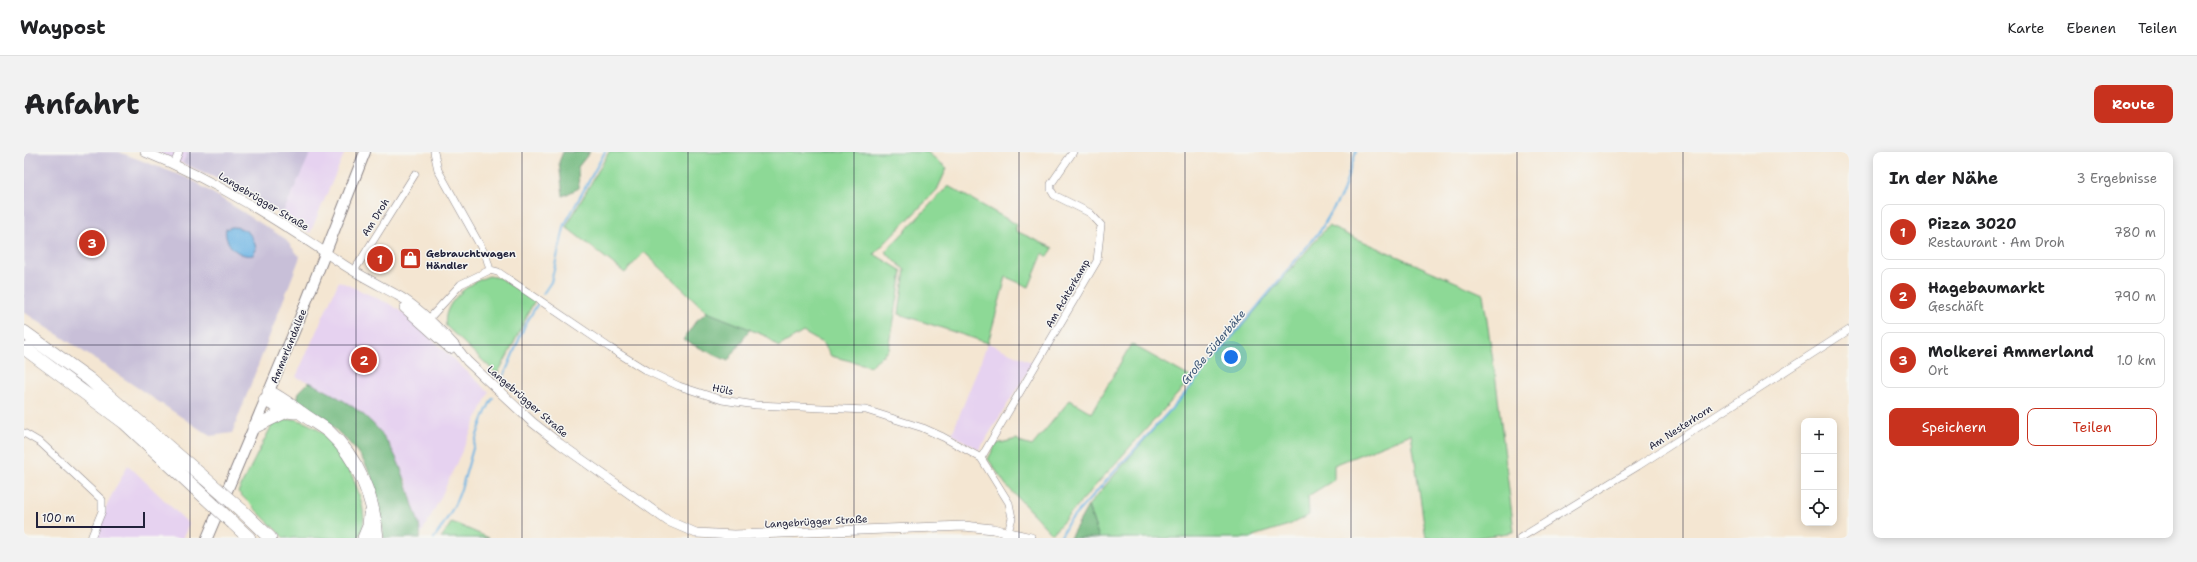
<!DOCTYPE html>
<html lang="de">
<head>
<meta charset="utf-8">
<style>
	body { margin:0; font-family:"Shantell Sans",sans-serif; background:#f2f2f2; color:#202124 }
	.controls { position:absolute; right:12px; bottom:12px; display:grid; overflow:hidden; border-radius:8px; box-shadow:0 2px 10px #0003 }
	.controls button { width:36px; height:36px; display:grid; place-items:center; padding:0; border:0; border-bottom:1px solid #e0e0e0; background:#fff; color:#202124; font:20px sans-serif }
	.scale { position:absolute; left:12px; bottom:10px; width:109px; box-sizing:border-box; padding-left:4px; border:2px solid #22223b; border-top:0; font-size:11px; line-height:14px; white-space:nowrap; color:#22223b; -webkit-text-stroke:3px #f6f6f2; paint-order:stroke }
	.you { position:absolute; left:1207px; top:205px; width:14px; height:14px; margin:-10px; border:3px solid #fff; border-radius:50%; background:#1a73e8; box-shadow:0 0 0 6px #1a73e833 }
	.badge { display:grid; place-items:center; width:26px; height:26px; border-radius:50%; background:#c8321e; color:#fff; font-size:13px; font-weight:700 }
	.pin { position:absolute; translate:-50% -50%; border:2px solid #fff; box-shadow:0 1px 4px #0006 }
	.list { margin:0; padding:0; list-style:none }
	h2 { display:flex; justify-content:space-between; align-items:center; height:52px; margin:0; padding:0 16px; font-size:17px }
	h2 small { font-size:13px; font-weight:400; color:#757577 }
	.list li { display:grid; grid-template-columns:26px 1fr auto; gap:12px; align-items:center; box-sizing:border-box; height:56px; margin:0 8px 8px; padding:0 8px; border:1px solid #e0e0e0; border-radius:8px }
	.list b { display:block; font-size:15px; white-space:nowrap }
	.list p { margin:0; font-size:13px; white-space:nowrap; color:#757577 }
	.list em { font-size:13px; font-style:normal; color:#757577 }
	.actions { display:flex; gap:8px; padding:12px 16px }
	.actions a { flex:1; padding:9px 0; border:1px solid #c8321e; border-radius:8px; text-align:center; font-size:14px; color:#c8321e }
	.actions .main { background:#c8321e; color:#fff }
	.icon { flex:none; width:22px; height:22px; fill:none; stroke:currentColor; stroke-width:2; stroke-linecap:round; stroke-linejoin:round }
	.map { position:relative; flex:none; width:1825px; height:386px; overflow:hidden; border-radius:8px }
	header { display:flex; align-items:center; gap:24px; box-sizing:border-box; height:56px; padding:0 20px; background:#fff; border-bottom:1px solid #e0e0e0 }
	header strong { font-size:19px }
	nav { display:flex; gap:22px; margin-inline-start:auto; font-size:14px }
	.intro { display:flex; align-items:center; justify-content:space-between; box-sizing:border-box; height:96px; padding:0 24px }
	h1 { margin:0; font-size:28px }
	.button { padding:10px 18px; border-radius:8px; background:#c8321e; color:#fff; font-size:14px; font-weight:700 }
	main { display:flex; gap:24px; padding:0 24px }
	aside { flex:1; background:#fff; border-radius:8px; box-shadow:0 2px 10px #0003 }
	.map>svg:first-child { display:block }
	.built { fill:#e6d2f0 }
	.industrial { fill:#c8bfd8 }
	.green { fill:#8dd996; stroke:#587e68 }
	.forest { fill:#72b97f; stroke:#4a6e5d }
	.water { fill:#6cb4e4; stroke:#476b90 }
	.lines { fill:none; stroke-linecap:round; stroke-linejoin:round }
	.stream { stroke:#6cb4e4; stroke-width:2 }
	.minor-casing { stroke:#8b8486; stroke-width:8 }
	.tertiary-casing { stroke:#8b8486; stroke-width:10 }
	.secondary-casing { stroke:#8b8486; stroke-width:12 }
	.motorway-casing { stroke:#8b8486; stroke-width:14 }
	.minor { stroke:#fff; stroke-width:7 }
	.tertiary { stroke:#fff; stroke-width:9 }
	.secondary { stroke:#fff; stroke-width:10 }
	.motorway { stroke:#fff; stroke-width:13 }
	.motorway-bridge-casing { stroke:#8b8486; stroke-width:14; stroke-linecap:butt }
	.motorway-bridge { stroke:#fff; stroke-width:13 }
	.grid { fill:none; stroke:#22223b; stroke-width:1; stroke-opacity:0.55 }
	.labels { text-anchor:middle; stroke-width:3; stroke-linejoin:round; paint-order:stroke }
	.street-label { font-size:10px; fill:#22223b; stroke:#f6f6f2 }
	.poi-label { font-size:10px; font-weight:bold; fill:#22223b; stroke:#f6f6f2; text-anchor:start }
	.water-label { font-size:11px; font-style:italic; fill:#3c5576; stroke:#f6f6f2 }
</style>
</head>
<body>
<header>
<strong>Waypost</strong>
<nav><a>Karte</a><a>Ebenen</a><a>Teilen</a></nav>
</header>
<div class="intro"><h1>Anfahrt</h1><a class="button">Route</a></div>
<main>
<div class="map">
<svg width="1825" height="386" viewBox="0 0 1825 386">
	<rect width="100%" height="100%" fill="#f6f6f2"/>
	<filter id="ink" filterUnits="userSpaceOnUse"><feTurbulence type="fractalNoise" baseFrequency=".025" numOctaves="2"/><feDisplacementMap in="SourceGraphic" scale="8" xChannelSelector="R" yChannelSelector="G"/><feConvolveMatrix kernelMatrix="1 2 1 2 8 2 1 2 1" color-interpolation-filters="sRGB"/></filter>
	<filter id="wash" filterUnits="userSpaceOnUse"><feTurbulence type="fractalNoise" baseFrequency=".012" numOctaves="4" result="noise"/><feDisplacementMap in="SourceGraphic" scale="16" xChannelSelector="R" yChannelSelector="G"/><feGaussianBlur stdDeviation="0.9" result="paint"/><feColorMatrix in="noise" values="0 0 0 0 0 0 0 0 0 0 0 0 0 0 0 0 0 1.4 0 .05"/><feComposite in="paint" operator="in"/></filter>
	<g filter="url(#wash)">
		<rect width="100%" height="100%" fill="#f4e6d2"/>
		<path class="built" d="M 132,0 L 321,0 L 286,81 L 221,39 Z
			M 315,129 L 368,153 L 385,166 L 465,240 L 416,347 L 397,382 L 382,327 L 285,230 L 272,225 Z
			M 964,191 L 1009,211 L 955,298 L 928,282 Z
			M 104,313 L 165,372 L 159,386 L 70,386 L 84,350 Z"/>
		<path class="industrial" d="M 0,0 L 95,0 L 166,27 L 260,86 L 276,105 L 208,281 L 186,284 L 0,160 Z
			M 164,0 L 287,0 L 258,63 L 221,39 L 159,11 Z"/>
		<path class="green" d="M 585,0 L 903,0 L 923,16 L 913,38 L 850,102 L 878,119 L 865,198 L 846,214 L 807,204 L 800,192 L 779,180 L 754,195 L 744,185 L 683,160 L 620,100 L 601,121 L 542,75 Z
			M 924,34 L 992,72 L 992,79 L 1029,96 L 1024,105 L 1019,101 L 1005,135 L 982,125 L 964,191 L 875,162 L 881,118 L 861,100 Z
			M 1304,74 L 1459,142 L 1472,229 L 1490,380 L 1451,386 L 1402,386 L 1387,282 L 1310,313 L 1310,328 L 1284,344 L 1285,363 L 1265,373 L 1229,384 L 1229,386 L 1075,386 L 1064,354 Z
			M 465,124 L 476,126 L 511,148 C 498,172 488,198 473,222 L 422,174 C 417,151 446,130 465,124 Z
			M 1107,192 L 1168,226 L 1028,382 L 982,333 L 964,307 L 972,292 L 993,287 L 998,291 L 1008,294 L 1046,248 L 1068,261 Z
			M 271,267 C 285,271 295,277 305,287 C 321,302 354,368 333,386 L 260,386 L 214,340 L 248,273 L 260,268 Z
			M 428,370 L 465,386 L 417,386 Z"/>
		<path class="forest" d="M 539,0 L 566,0 L 554,15 L 555,36 L 539,44 L 535,10 Z
			M 683,160 L 726,177 L 704,209 L 659,188 L 672,169 Z
			M 285,230 C 346,260 368,280 387,347 C 390,359 398,374 396,386 L 360,386 C 357,368 356,348 350,331 C 337,293 305,271 273,249 L 275,240 Z
			M 1064,354 L 1075,386 L 1046,386 Z"/>
		<path class="water" d="M 208,75 C 222,75 231,84 232,98 L 229,103 C 215,106 199,92 202,77 Z"/>
		<g class="lines">
			<path class="stream" d="M 519,142 L 527,130 L 541,72 L 581,0
				M 479,226 L 501,173 L 514,151
				M 410,386 C 421,371 431,355 437,337 C 447,307 453,273 469,246
				M 1036,386 L 1044,371 L 1159,244 L 1296,79 L 1318,42 L 1332,0"/>
		</g>
	</g>
	<g filter="url(#ink)">
		<g class="lines">
			<defs>
				<path id="minor" d="M 410,0 L 414,18 L 462,104 L 466,118
					M 150,12 L 155,0
					M 330,119 L 391,22
					M 402,170 L 437,132 L 466,118 L 474,120 L 586,196 L 623,219 L 655,234 L 698,248 L 732,253 L 842,258 L 899,276 L 919,285 L 957,306 L 985,351 L 988,366 L 984,380
					M 0,281 L 17,291 L 78,348 L 78,359 L 67,386
					M 957,306 L 1073,109 L 1077,73 L 1066,61 L 1030,43 L 1027,38 L 1027,32 L 1049,0
					M 1496,386 L 1614,314 L 1825,178"/>
				<path id="tertiary" d="M 121,0 C 193,29 256,70 320,113 C 337,124 355,133 373,143 C 394,154 429,189 443,209 L 508,270 L 536,292 L 644,369 L 672,381 L 710,383 L 940,374 L 969,377 L 1007,386
					M 380,156 L 426,197"/>
				<path id="secondary" d="M 183,386 L 275,168 L 341,0"/>
				<path id="motorway" d="M 0,180 L 65,227 L 177,323
					M 0,196 L 101,271 L 172,337
					M 245,240 C 257,246 266,253 276,260 C 285,267 295,272 304,279 C 334,306 350,346 353,386
					M 241,248 L 263,259 L 271,260
					M 230,275 L 263,259
					M 217,358 L 246,386
					M 209,371 L 225,386
					M 340,386 L 345,374 L 346,363"/>
			</defs>
			<use href="#minor" class="minor-casing"/>
			<use href="#tertiary" class="tertiary-casing"/>
			<use href="#secondary" class="secondary-casing"/>
			<use href="#motorway" class="motorway-casing"/>
			<use href="#minor" class="minor"/>
			<use href="#tertiary" class="tertiary"/>
			<use href="#secondary" class="secondary"/>
			<use href="#motorway" class="motorway"/>
			<defs>
				<path id="motorway-bridge" d="M 177,323 L 217,358
					M 172,337 L 209,371"/>
			</defs>
			<use href="#motorway-bridge" class="motorway-bridge-casing"/>
			<use href="#motorway-bridge" class="motorway-bridge"/>
		</g>
	</g>
	<path class="grid" d="M 166,0 L 166,386M 332,0 L 332,386M 498,0 L 498,386M 664,0 L 664,386M 830,0 L 830,386M 995,0 L 995,386M 1161,0 L 1161,386M 1327,0 L 1327,386M 1493,0 L 1493,386M 1659,0 L 1659,386M 0,193 L 1825,193"/>
	<defs>
		<symbol id="shop-square" viewBox="-11 -11 22 22"><rect x="-9" y="-9" width="18" height="18" rx="4" fill="#c8321e" stroke="#f6f6f2"/><path d="M-5-2.5h2.3a2.7 3.5 0 0 1 5.4 0H5L5.5 6h-11ZM-1.5-2.5h3a1.5 2.3 0 0 0-3 0Z" fill="#fff"/></symbol>
	</defs>
	<g fill-rule="evenodd">
		<use href="#shop-square" x="374" y="94" width="25" height="25"/>
	</g>
	<g class="labels">
		<g class="street-label">
			<text transform="translate(240 49) rotate(31)" y="4">Langebrügger Straße</text>
			<text transform="translate(351 65) rotate(-58)" y="4">Am Droh</text>
			<text transform="translate(1043 141) rotate(-60)" y="4">Am Achterkamp</text>
			<text transform="translate(264 194) rotate(-68)" y="4">Ammerlandallee</text>
			<text transform="translate(699 237) rotate(12)" y="4">Hüls</text>
			<text transform="translate(504 249) rotate(41)" y="4">Langebrügger Straße</text>
			<text transform="translate(1656 275) rotate(-33)" y="4">Am Nesterhorn</text>
			<text transform="translate(792 369) rotate(-3)" y="4">Langebrügger Straße</text>
		</g>
		<g class="poi-label">
			<text x="402" y="105">Gebrauchtwagen<tspan x="402" dy="12">Händler</tspan></text>
		</g>
		<g class="water-label">
			<text transform="translate(1189 195) rotate(-50)" y="4">Große Süderbäke</text>
		</g>
	</g>
</svg>
<div class="controls">
<button>+</button>
<button>−</button>
<button><svg class="icon" aria-label="locate" viewBox="0 0 24 24"><circle cx="12" cy="12" r="6"/><path d="M12 2v4M12 18v4M2 12h4M18 12h4"/></svg></button>
</div>
<div class="scale">100 m</div>
<div class="you"></div>
<div class="pin badge" style="left:356px;top:107px">1</div>
<div class="pin badge" style="left:340px;top:208px">2</div>
<div class="pin badge" style="left:68px;top:91px">3</div>
</div>
<aside>
<h2>In der Nähe<small>3 Ergebnisse</small></h2>
<ul class="list">
<li><span class="badge">1</span><div><b>Pizza 3020</b><p>Restaurant · Am Droh</p></div><em>780 m</em></li>
<li><span class="badge">2</span><div><b>Hagebaumarkt</b><p>Geschäft</p></div><em>790 m</em></li>
<li><span class="badge">3</span><div><b>Molkerei Ammerland</b><p>Ort</p></div><em>1.0 km</em></li>
</ul>
<div class="actions"><a class="main">Speichern</a><a>Teilen</a></div>
</aside>
</main>
</body>
</html>
